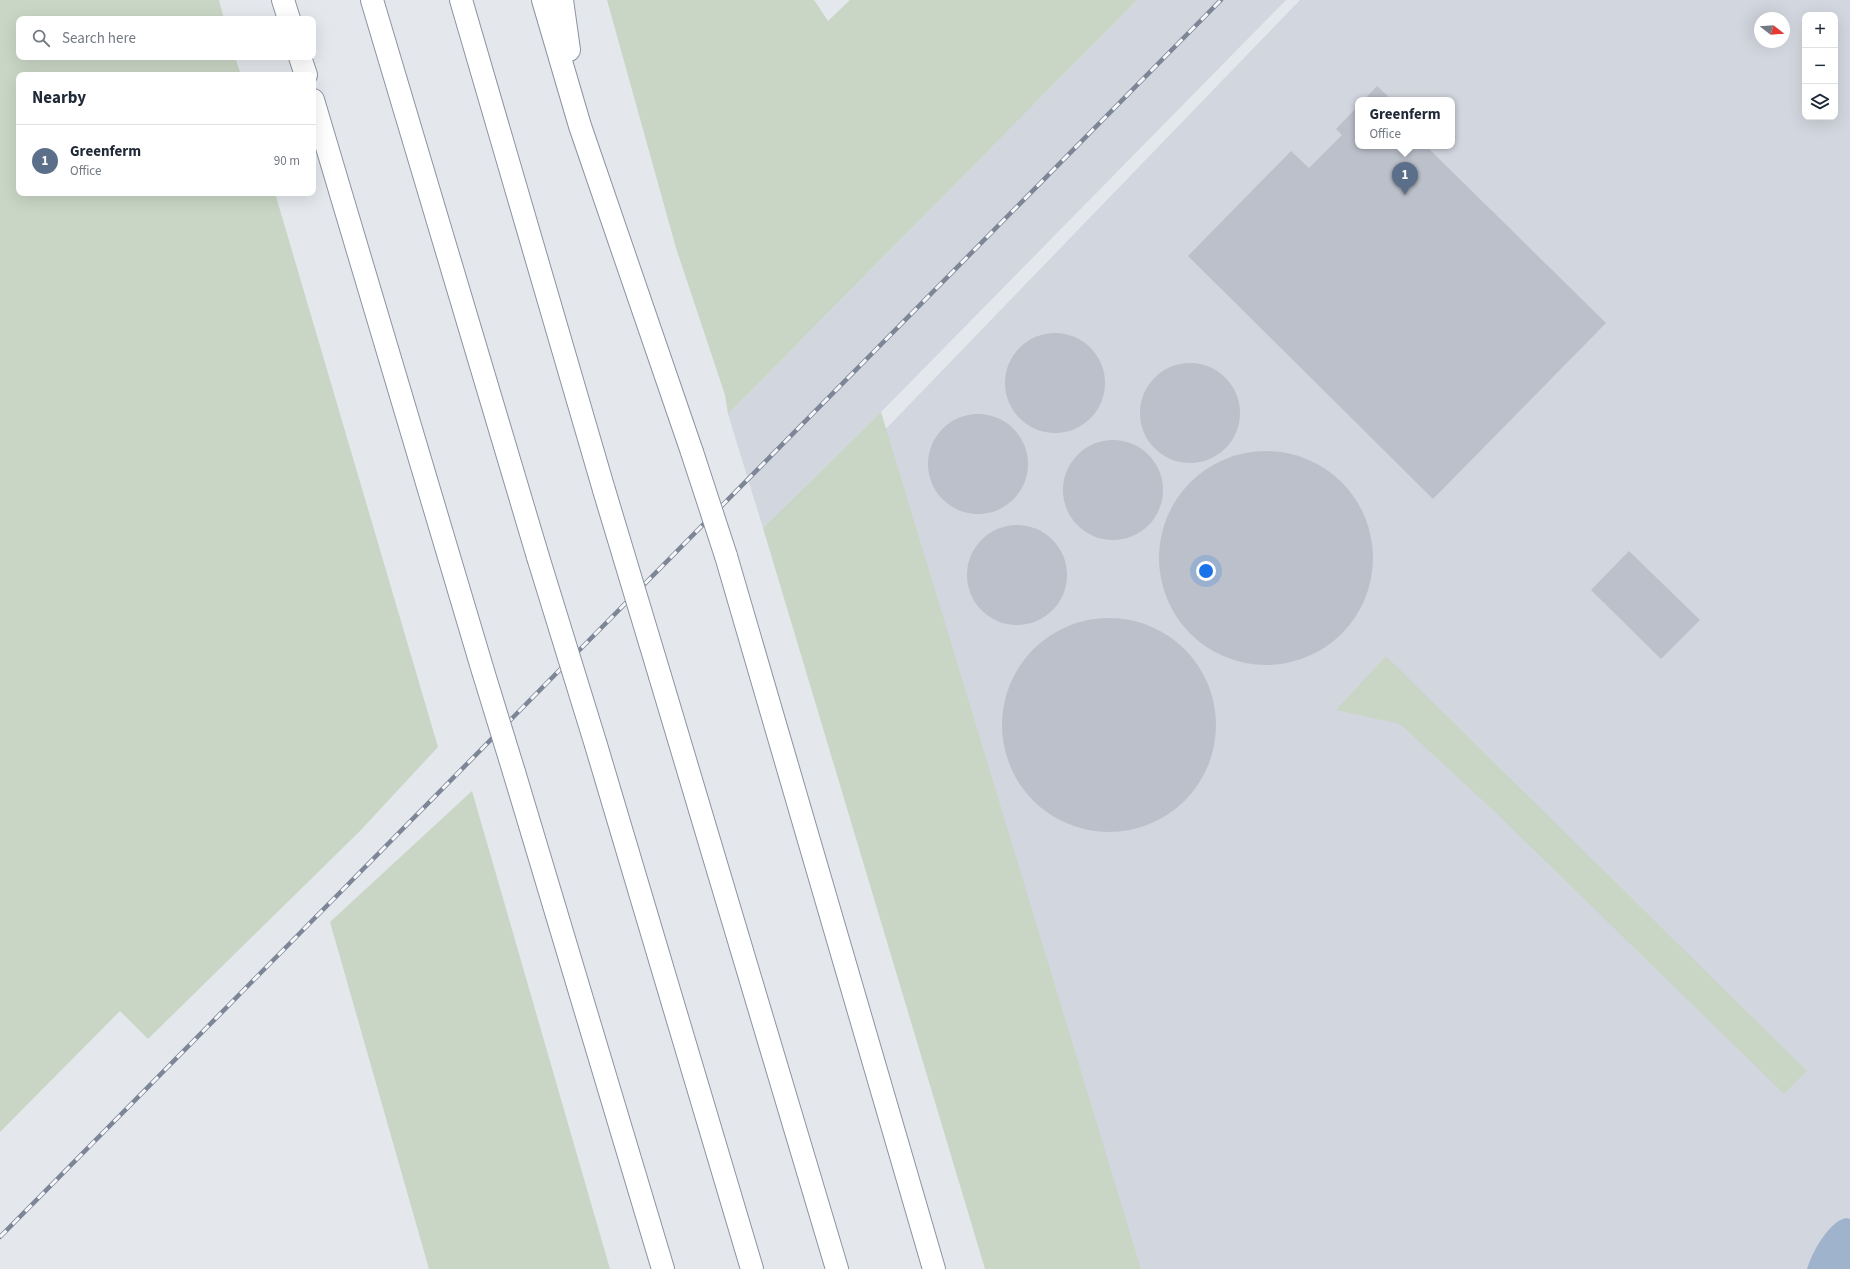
<!DOCTYPE html>
<html lang="en">
<head>
<meta charset="utf-8">
<style>
	body { margin:0; font-family:"Source Sans 3",sans-serif; background:#f2f2f3; color:#1f2937 }
	.controls { position:absolute; right:12px; top:12px; display:grid; overflow:hidden; border-radius:8px; box-shadow:0 4px 16px #0002 }
	.controls button { width:36px; height:36px; display:grid; place-items:center; padding:0; border:0; border-bottom:1px solid #e0e1e3; background:#fff; color:#1f2937; font:20px sans-serif }
	.compass { position:absolute; left:1754px; top:12px; width:36px; height:36px; border-radius:50%; background:#fff; box-shadow:0 4px 16px #0002; rotate:107deg }
	.you { position:absolute; left:1206px; top:571px; width:14px; height:14px; margin:-10px; border:3px solid #fff; border-radius:50%; background:#1a73e8; box-shadow:0 0 0 6px #1a73e833 }
	.badge { display:grid; place-items:center; width:26px; height:26px; border-radius:50%; background:#d1495b; color:#fff; font-size:13px; font-weight:700 }
	.pin { position:absolute; translate:-50% -33px; filter:drop-shadow(0 1px 2px #0008) }
	.pin::after { content:''; position:absolute; top:21px; width:14px; height:12px; background:inherit; clip-path:polygon(0 0,100% 0,50% 100%) }
	.popup { position:absolute; left:1355px; top:97px; width:100px; height:52px; box-sizing:border-box; display:grid; place-content:center; border-radius:8px; background:#fff; filter:drop-shadow(0 1px 3px #0005); font-size:13px; white-space:nowrap; color:#747a83 }
	.popup b { font-size:15px; color:#1f2937 }
	.popup::after { content:''; position:absolute; left:50%; top:100%; margin-left:-8px; border:8px solid transparent; border-top-color:#fff }
	.list { margin:0; padding:0; list-style:none }
	h2 { display:flex; justify-content:space-between; align-items:center; height:52px; margin:0; padding:0 16px; font-size:17px }
	h2 small { font-size:13px; font-weight:400; color:#747a83 }
	.list li { display:grid; grid-template-columns:26px 1fr auto; gap:12px; align-items:center; box-sizing:border-box; height:72px; padding:0 16px; border-top:1px solid #e0e1e3 }
	.list b { display:block; font-size:15px; white-space:nowrap }
	.list p { margin:0; font-size:13px; white-space:nowrap; color:#747a83 }
	.list em { font-size:13px; font-style:normal; color:#747a83 }
	.icon { flex:none; width:22px; height:22px; fill:none; stroke:currentColor; stroke-width:2; stroke-linecap:round; stroke-linejoin:round }
	.map { position:relative; flex:none; width:1850px; height:1269px; overflow:hidden }
	.search { position:absolute; background:#fff; box-shadow:0 4px 16px #0002; left:16px; top:16px; width:300px; height:44px; display:flex; align-items:center; gap:10px; box-sizing:border-box; padding:0 14px; border-radius:8px; color:#747a83; font-size:15px }
	.panel { position:absolute; background:#fff; box-shadow:0 4px 16px #0002; left:16px; top:72px; width:300px; height:124px; border-radius:8px }
	.map>svg:first-child { display:block }
	.built { fill:#d2d6de; fill-rule:evenodd }
	.green { fill:#c9d6c5 }
	.water { fill:#9fb4cc }
	.building { fill:#bbc0ca }
	.lines { fill:none; stroke-linecap:round; stroke-linejoin:round }
	.highway-casing { stroke:#8b94a3; stroke-width:24 }
	.highway { stroke:#fff; stroke-width:22 }
	.rail-casing { stroke:#7d8696; stroke-width:4.5 }
	.rail { stroke:#f4f6f9; stroke-width:3; stroke-dasharray:9; stroke-linecap:butt }
	.highway-bridge-casing { stroke:#8b94a3; stroke-width:24; stroke-linecap:butt }
	.highway-bridge { stroke:#fff; stroke-width:22 }
</style>
</head>
<body>
<div class="map">
<svg width="1850" height="1269" viewBox="0 0 1850 1269">
	<rect width="100%" height="100%" fill="#e4e7ec"/>
	<path class="built" d="M 1137,0 L 1286,0 L 881,412 L 763,528 L 728,414 Z
		M 1300,0 L 1850,0 L 1850,1269 L 1079,1269 L 851,465 ZM 1805,15 L 1835,15 L 1835,117 L 1805,117 ZM 1760,18 L 1784,18 L 1784,42 L 1760,42 ZM 1358,100 L 1452,100 L 1452,146 L 1358,146 Z"/>
	<path class="green" d="M 0,0 L 219,0 L 224,19 L 19,19 L 19,57 L 235,57 L 241,75 L 19,75 L 19,193 L 275,193 L 438,747 L 360,831 L 148,1039 L 120,1011 L 0,1132 Z
		M 607,0 L 814,0 L 828,21 L 850,0 L 1137,0 L 728,414 L 725,395 L 676,248 Z
		M 881,412 L 1141,1269 L 985,1269 L 763,528 Z
		M 1386,656 L 1807,1071 L 1784,1094 L 1493,810 L 1400,724 L 1336,710 Z
		M 472,791 L 610,1269 L 429,1269 L 330,922 Z"/>
	<path class="water" d="M 1846,1218 L 1850,1219 L 1850,1269 L 1807,1269 C 1811,1254 1829,1221 1846,1218 Z"/>
	<path class="building" d="M 1377,86 L 1392,100 L 1364,100 Z
		M 1358,106 L 1358,146 L 1426,146 L 1606,323 L 1433,499 L 1188,256 L 1291,151 L 1309,168 L 1342,135 L 1336,129 Z
		M1005 383a50 50 0 1 1 100 0a50 50 0 1 1-100 0Z
		M1140 413a50 50 0 1 1 100 0a50 50 0 1 1-100 0Z
		M928 464a50 50 0 1 1 100 0a50 50 0 1 1-100 0Z
		M1063 490a50 50 0 1 1 100 0a50 50 0 1 1-100 0Z
		M1159 558a107 107 0 1 1 214 0a107 107 0 1 1-214 0Z
		M967 575a50 50 0 1 1 100 0a50 50 0 1 1-100 0Z
		M 1629,551 L 1700,620 L 1661,659 L 1591,590 Z
		M1002 725a107 107 0 1 1 214 0a107 107 0 1 1-214 0Z"/>
	<g class="lines">
		<defs>
			<path id="highway" d="M 283,0 L 289,19
				M 372,0 L 538,557
				M 461,0 L 604,490
				M 543,0 L 580,126 L 692,452
				M 562,0 L 569,50
				M 300,57 L 306,75
				M 313,100 L 483,671
				M 726,556 L 934,1269
				M 660,676 L 837,1269
				M 596,745 L 752,1269
				M 514,772 L 663,1269"/>
		</defs>
		<use href="#highway" class="highway-casing"/>
		<use href="#highway" class="highway"/>
		<defs>
			<path id="rail" d="M 0,1237 L 1221,0"/>
		</defs>
		<use href="#rail" class="rail-casing"/>
		<use href="#rail" class="rail"/>
		<defs>
			<path id="highway-bridge" d="M 692,452 L 726,556
				M 604,490 L 660,676
				M 538,557 L 596,745
				M 483,671 L 514,772"/>
		</defs>
		<use href="#highway-bridge" class="highway-bridge-casing"/>
		<use href="#highway-bridge" class="highway-bridge"/>
	</g>
</svg>
<div class="controls">
<button>+</button>
<button>−</button>
<button><svg class="icon" aria-label="layers" viewBox="0 0 24 24"><path d="M12 4l9 5-9 5-9-5zM3 14l9 5 9-5"/></svg></button>
</div>
<svg class="compass" viewBox="-18 -18 36 36"><path d="M0-13l5 13h-10z" fill="#e53935"/><path d="M0 13l5-13h-10z" fill="#747a83"/></svg>
<div class="you"></div>
<div class="pin badge" style="left:1405px;top:195px;background:#5c6f8a">1</div>
<div class="popup"><b>Greenferm</b>Office</div>
<div class="search"><svg class="icon" aria-label="search" viewBox="0 0 24 24"><circle cx="10" cy="10" r="6"/><path d="M15 15l6 6"/></svg>Search here</div>
<section class="panel">
<h2>Nearby<small></small></h2>
<ul class="list">
<li><span class="badge" style="background:#5c6f8a">1</span><div><b>Greenferm</b><p>Office</p></div><em>90 m</em></li>
</ul>
</section>
</div>
</body>
</html>
